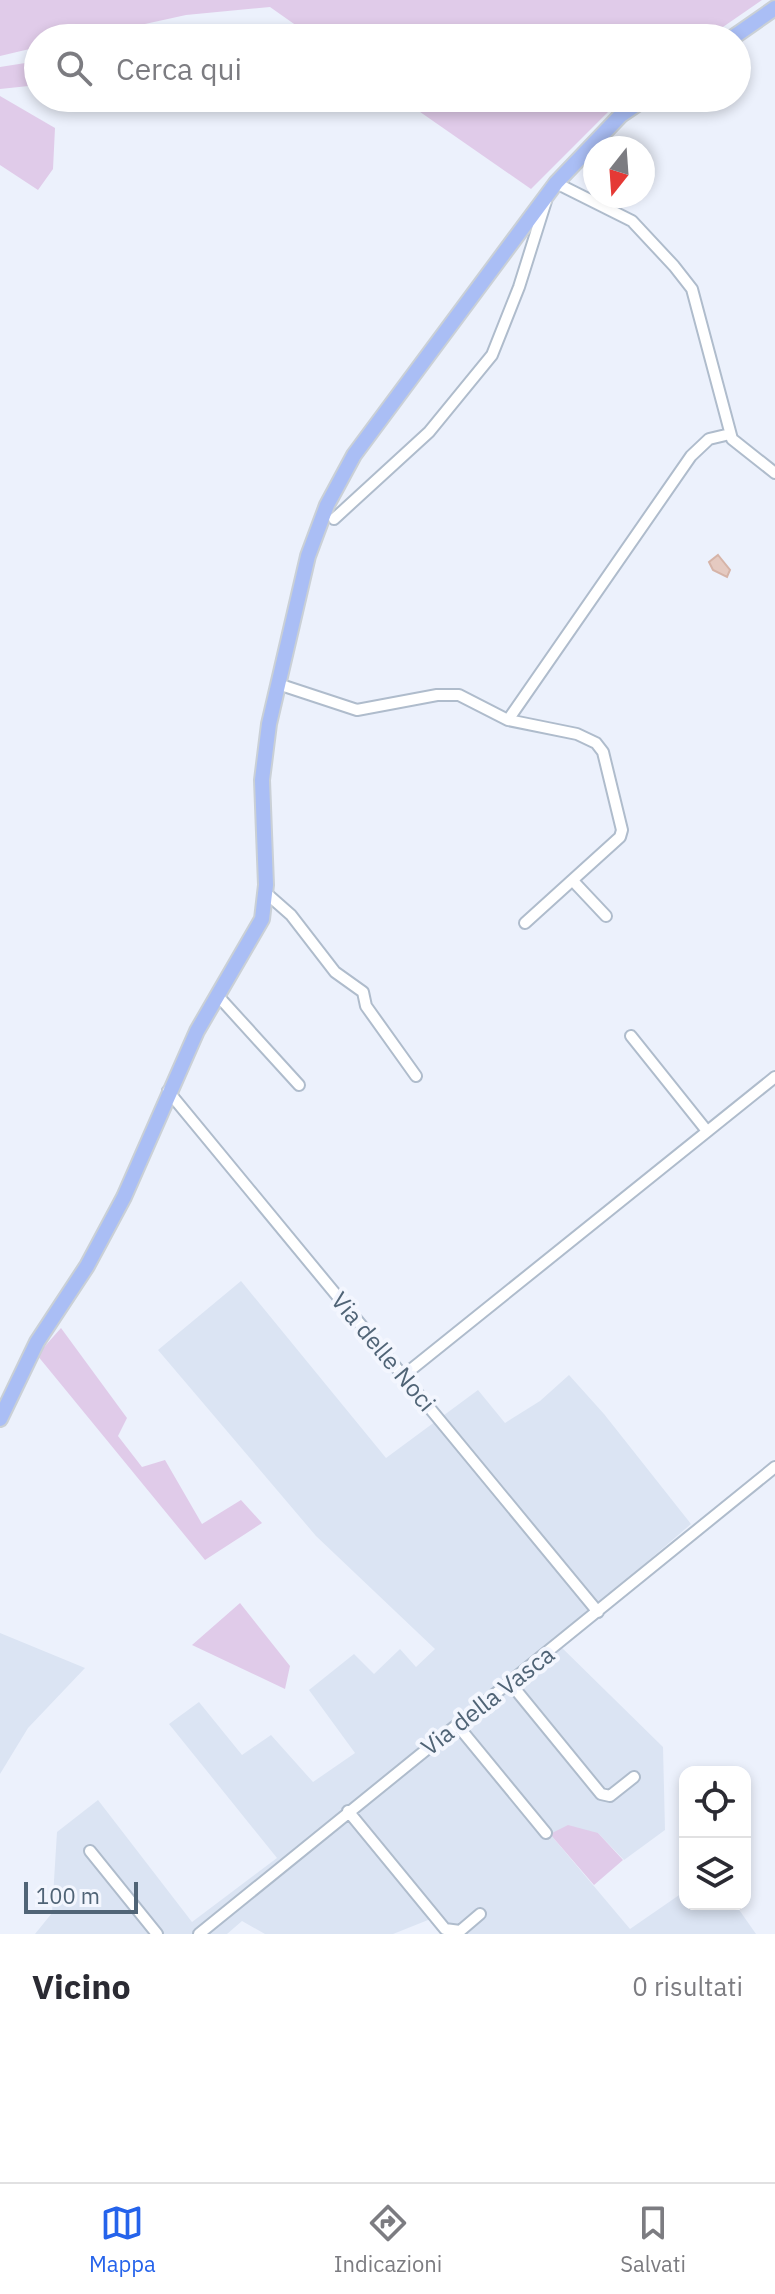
<!DOCTYPE html>
<html lang="it">
<head>
<meta charset="utf-8">
<style>
	body { margin:0; font-family:"IBM Plex Sans",sans-serif; background:#f2f2f3; color:#2b2b33 }
	.controls { position:absolute; right:24px; bottom:24px; display:grid; overflow:hidden; border-radius:16px; box-shadow:0 4px 12px #0003 }
	.controls button { width:72px; height:72px; display:grid; place-items:center; padding:0; border:0; border-bottom:2px solid #e1e1e2; background:#fff; color:#2b2b33; font:40px sans-serif }
	.compass { position:absolute; left:583px; top:136px; width:72px; height:72px; border-radius:50%; background:#fff; box-shadow:0 4px 12px #0003; rotate:197deg }
	.scale { position:absolute; left:24px; bottom:20px; width:114px; box-sizing:border-box; padding-left:8px; border:4px solid #506476; border-top:0; font-size:22px; line-height:28px; white-space:nowrap; color:#506476; -webkit-text-stroke:6px #f3f6fe; paint-order:stroke }
	.list { margin:0; padding:0; list-style:none }
	h2 { display:flex; justify-content:space-between; align-items:center; height:104px; margin:0; padding:0 32px; font-size:34px }
	h2 small { font-size:26px; font-weight:400; color:#7c7c81 }
	.icon { flex:none; width:44px; height:44px; fill:none; stroke:currentColor; stroke-width:2; stroke-linecap:round; stroke-linejoin:round }
	.map { position:relative; flex:none; width:775px; height:1934px; overflow:hidden }
	.search { position:absolute; background:#fff; box-shadow:0 4px 12px #0003; left:24px; right:24px; top:24px; height:88px; display:flex; align-items:center; gap:20px; box-sizing:border-box; padding:0 28px; border-radius:44px; color:#7c7c81; font-size:30px }
	.sheet { height:248px; background:#fff }
	nav { display:flex; justify-content:space-around; align-items:center; box-sizing:border-box; height:112px; border-top:2px solid #e1e1e2; background:#fff; font-size:22px; color:#7c7c81 }
	nav a { display:grid; justify-items:center; gap:4px }
	nav .on { color:#2563eb }
	.map>svg:first-child { display:block }
	.residential { fill:#dbe4f3 }
	.green { fill:#e0cbe9 }
	.water { fill:#e5cac1; stroke:#d6b4a8; stroke-width:2 }
	.lines { fill:none; stroke-linecap:round; stroke-linejoin:round }
	.minor-casing { stroke:#afbccc; stroke-width:14 }
	.major-casing { stroke:#cad0d6; stroke-width:18 }
	.minor { stroke:#fff; stroke-width:10 }
	.major { stroke:#aabef5; stroke-width:14 }
	.labels { text-anchor:middle; stroke-width:8; stroke-linejoin:round; paint-order:stroke }
	.street-label { font-size:24px; fill:#506476; stroke:#f3f6fe }
</style>
</head>
<body>
<div class="map">
<svg width="775" height="1934" viewBox="0 0 775 1934">
	<rect width="100%" height="100%" fill="#ecf1fc"/>
	<path class="residential" d="M 241,1281 L 386,1458 L 478,1390 L 505,1423 L 540,1401 L 569,1375 L 604,1414 L 691,1524 L 555,1641 L 663,1747 L 665,1830 L 624,1860 L 598,1833 L 550,1834 L 630,1929 L 685,1891 L 685,1904 L 735,1904 L 756,1934 L 446,1934 L 433,1918 L 393,1934 L 265,1934 L 242,1921 L 227,1934 L 35,1934 L 52,1913 L 57,1832 L 98,1800 L 192,1922 L 277,1858 L 169,1724 L 199,1702 L 242,1755 L 271,1735 L 313,1782 L 355,1753 L 309,1690 L 354,1654 L 374,1674 L 400,1649 L 416,1667 L 435,1649 L 316,1536 L 158,1350 Z
		M 0,1633 L 85,1668 L 28,1728 L 0,1774 Z"/>
	<path class="green" d="M 0,0 L 762,0 L 707,38 L 314,38 L 270,7 L 186,15 L 81,38 L 38,38 L 38,47 L 0,56 Z
		M 38,61 L 38,85 L 0,89 L 0,67 Z
		M 0,96 L 55,128 L 53,169 L 38,190 L 0,165 Z
		M 400,98 L 622,98 L 531,189 Z
		M 61,1328 L 127,1418 L 118,1436 L 142,1467 L 165,1460 L 202,1524 L 241,1500 L 262,1523 L 205,1560 L 37,1355 Z
		M 240,1603 L 290,1666 L 285,1689 L 192,1645 Z
		M 568,1825 L 598,1833 L 623,1860 L 594,1885 L 550,1834 Z"/>
	<path class="water" d="M 718,555 L 730,570 L 727,577 L 713,570 L 709,562 Z"/>
	<g class="lines">
		<defs>
			<path id="minor" d="M 556,183 L 632,221 L 674,266 L 692,289 L 732,439 L 775,473
				M 334,519 L 429,432 L 492,355 L 519,287 L 546,201
				M 278,684 L 357,710 L 437,695 L 459,695 L 508,720 L 577,734 L 596,743 L 603,752 L 622,830 L 620,837 L 525,923
				M 508,720 L 691,456 L 709,439 L 730,434
				M 574,882 L 606,916
				M 266,893 L 291,915 L 335,972 L 363,992 L 366,1006 L 416,1076
				M 218,996 L 299,1085
				M 631,1036 L 707,1131
				M 168,1091 L 598,1612
				M 403,1376 L 775,1077
				M 511,1684 L 601,1794 L 610,1796 L 634,1777
				M 458,1726 L 546,1833
				M 348,1811 L 445,1929 L 460,1931 L 480,1914
				M 90,1851 L 157,1934
				M 199,1934 L 775,1467"/>
			<path id="major" d="M 732,38 L 775,8
				M 0,1419 L 37,1342 L 87,1266 L 124,1197 L 197,1031 L 262,919 L 266,885 L 262,780 L 269,724 L 308,556 L 327,505 L 354,455 L 556,183 L 621,115 L 646,98"/>
		</defs>
		<use href="#minor" class="minor-casing"/>
		<use href="#major" class="major-casing"/>
		<use href="#minor" class="minor"/>
		<use href="#major" class="major"/>
	</g>
	<g class="labels">
		<g class="street-label">
			<text transform="translate(383 1352) rotate(50)" y="8">Via delle Noci</text>
			<text transform="translate(488 1701) rotate(-38)" y="8">Via della Vasca</text>
		</g>
	</g>
</svg>
<div class="controls">
<button><svg class="icon" aria-label="locate" viewBox="0 0 24 24"><circle cx="12" cy="12" r="6"/><path d="M12 2v4M12 18v4M2 12h4M18 12h4"/></svg></button>
<button><svg class="icon" aria-label="layers" viewBox="0 0 24 24"><path d="M12 4l9 5-9 5-9-5zM3 14l9 5 9-5"/></svg></button>
</div>
<svg class="compass" viewBox="-18 -18 36 36"><path d="M0-13l5 13h-10z" fill="#e53935"/><path d="M0 13l5-13h-10z" fill="#7c7c81"/></svg>
<div class="scale">100 m</div>
<div class="search"><svg class="icon" aria-label="search" viewBox="0 0 24 24"><circle cx="10" cy="10" r="6"/><path d="M15 15l6 6"/></svg>Cerca qui</div>
</div>
<section class="sheet">
<h2>Vicino<small>0 risultati</small></h2>
<ul class="list">
</ul>
</section>
<nav>
<a class="on"><svg class="icon" aria-label="map" viewBox="0 0 24 24"><path d="M3 6l6-2 6 2 6-2v14l-6 2-6-2-6 2zM9 4v14M15 6v14"/></svg>Mappa</a>
<a><svg class="icon" aria-label="directions" viewBox="0 0 24 24"><path d="M12 3l9 9-9 9-9-9zM9 14v-3h6M13 9l2 2-2 2"/></svg>Indicazioni</a>
<a><svg class="icon" aria-label="saved" viewBox="0 0 24 24"><path d="M7 4h10v16l-5-4-5 4z"/></svg>Salvati</a>
</nav>
</body>
</html>
